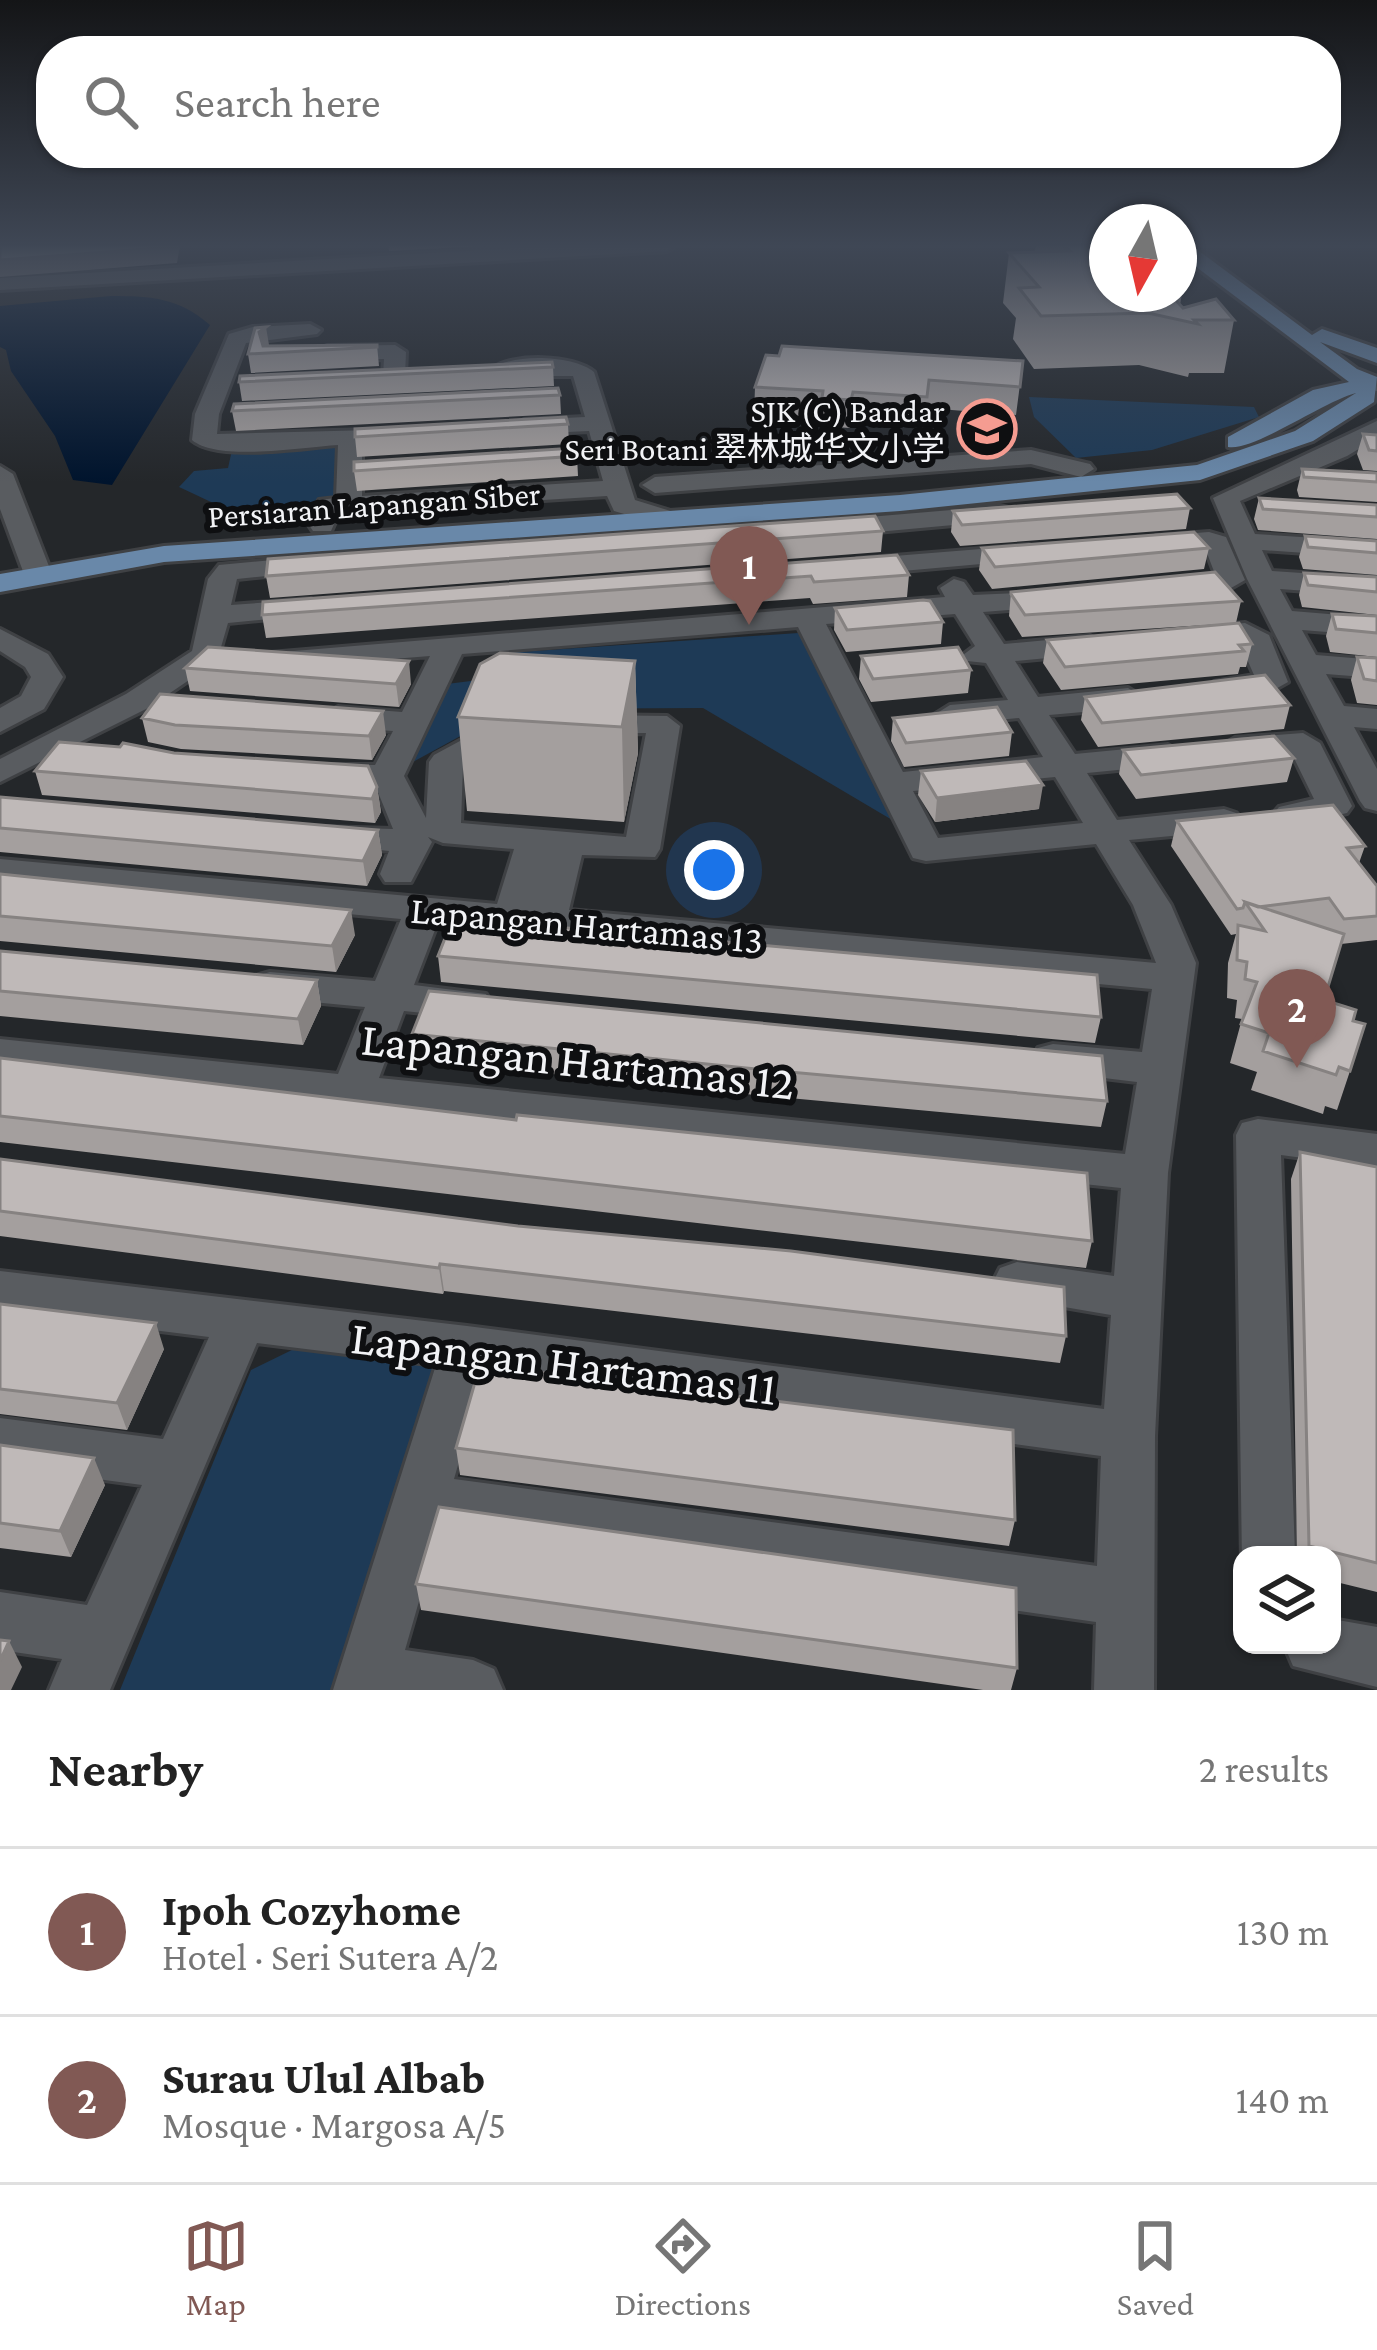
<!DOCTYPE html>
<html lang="en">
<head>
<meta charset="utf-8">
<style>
	body { margin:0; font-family:"Crimson Pro","Noto Sans SC",serif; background:#f2f2f2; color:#222 }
	.controls { position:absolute; right:36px; bottom:36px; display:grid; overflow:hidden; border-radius:24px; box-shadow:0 3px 9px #0004 }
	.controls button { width:108px; height:108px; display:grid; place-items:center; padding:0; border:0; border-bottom:3px solid #e0e0e0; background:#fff; color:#222; font:60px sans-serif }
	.compass { position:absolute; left:1089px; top:204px; width:108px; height:108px; border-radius:50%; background:#fff; box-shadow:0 3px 9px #0004; rotate:188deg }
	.you { position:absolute; left:714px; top:870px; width:42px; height:42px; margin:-30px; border:9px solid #fff; border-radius:50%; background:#1a73e8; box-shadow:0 0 0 18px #1a73e833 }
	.badge { display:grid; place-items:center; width:78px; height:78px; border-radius:50%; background:#815954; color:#fff; font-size:39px; font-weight:700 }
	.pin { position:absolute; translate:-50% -99px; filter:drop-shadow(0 3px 6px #0008) }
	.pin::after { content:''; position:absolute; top:63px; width:42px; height:36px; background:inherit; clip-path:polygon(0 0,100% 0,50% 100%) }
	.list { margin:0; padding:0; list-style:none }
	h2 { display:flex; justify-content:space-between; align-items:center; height:156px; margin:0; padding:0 48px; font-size:51px }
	h2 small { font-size:39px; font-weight:400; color:#767676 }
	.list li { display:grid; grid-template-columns:78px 1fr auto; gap:36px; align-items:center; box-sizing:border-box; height:168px; padding:0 48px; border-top:3px solid #e0e0e0 }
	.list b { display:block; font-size:45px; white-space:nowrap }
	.list p { margin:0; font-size:39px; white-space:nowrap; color:#767676 }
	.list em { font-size:39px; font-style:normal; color:#767676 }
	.icon { flex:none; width:66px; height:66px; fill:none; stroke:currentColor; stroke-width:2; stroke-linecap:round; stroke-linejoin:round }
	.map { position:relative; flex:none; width:1377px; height:1690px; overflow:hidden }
	.search { position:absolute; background:#fff; box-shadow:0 3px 9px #0004; left:36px; right:36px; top:36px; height:132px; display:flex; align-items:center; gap:30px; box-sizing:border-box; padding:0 42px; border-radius:48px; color:#767676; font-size:45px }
	.sheet { height:492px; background:#fff }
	nav { display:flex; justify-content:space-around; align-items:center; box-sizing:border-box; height:168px; border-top:3px solid #e0e0e0; background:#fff; font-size:33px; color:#767676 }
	nav a { display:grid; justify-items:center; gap:6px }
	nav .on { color:#815954 }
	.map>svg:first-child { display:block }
	.green { fill:#1e3a56 }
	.water { fill:#00142d }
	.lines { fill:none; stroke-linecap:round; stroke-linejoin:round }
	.minor-casing { stroke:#3f4144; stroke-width:6 }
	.major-casing { stroke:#3f4144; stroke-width:6 }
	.minor { fill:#595c60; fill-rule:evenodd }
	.major { fill:#6988a9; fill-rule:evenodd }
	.wall { fill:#a49f9e }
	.shaded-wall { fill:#868281 }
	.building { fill:#bfb9b8; stroke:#868281; stroke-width:3 }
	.labels { text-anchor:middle; stroke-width:12; stroke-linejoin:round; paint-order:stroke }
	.far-poi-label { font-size:33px; fill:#f2f3f6; stroke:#0e0f11; text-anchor:end }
	.far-street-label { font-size:33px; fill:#f2f3f6; stroke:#0e0f11 }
	.street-label { font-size:39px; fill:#f2f3f6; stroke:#0e0f11 }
	.near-street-label { font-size:48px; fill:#f2f3f6; stroke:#0e0f11 }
</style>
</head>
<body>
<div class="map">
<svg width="1377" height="1690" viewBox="0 0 1377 1690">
	<rect width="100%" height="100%" fill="#24272a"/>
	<path class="green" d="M 1029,397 L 1254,407 L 1259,417 L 1152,450 L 1076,458 L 1034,417 Z
		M 343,444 L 337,501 L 305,503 L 303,513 C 257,530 221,506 179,487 L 194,471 L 228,468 L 232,450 Z
		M 813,632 L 904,827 L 703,708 L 510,709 L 411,763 L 447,684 L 510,676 L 505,653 Z
		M 296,1348 L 442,1366 L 343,1690 L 120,1690 L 251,1370 Z"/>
	<path class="water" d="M 111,296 C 152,296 179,298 210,325 L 112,485 L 73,480 L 55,436 L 11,371 L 6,350 L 0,347 L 0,306 Z"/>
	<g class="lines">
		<defs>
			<path id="minor" d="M 570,245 L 676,245 L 667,251 L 0,290 L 0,278 Z
				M 310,324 L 321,330 L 317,334 L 246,343 L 219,414 L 217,434 L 412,429 L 412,439 L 362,444 L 362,496 L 603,481 L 589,431 L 524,434 L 512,427 L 524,420 L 585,417 L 573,376 L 503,376 L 492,369 C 512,353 574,355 594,372 L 635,500 L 677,513 L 681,519 L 677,525 L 668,527 L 614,511 L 607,496 L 339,513 L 331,531 L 313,531 L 309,525 L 319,500 L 336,498 L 338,445 C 303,447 218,462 192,440 L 195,414 L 229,334 L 253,327 Z
				M 395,345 L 406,352 L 405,376 L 394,383 L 383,376 L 384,359 L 327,360 L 316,353 L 327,346 Z
				M 1376,377 L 1377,391 L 1368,389 L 1365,384 Z
				M 1377,421 L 1377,438 L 1347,456 L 1240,501 L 1255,534 L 1377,542 L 1377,558 L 1262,550 L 1272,571 L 1377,578 L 1377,596 L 1280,589 L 1292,611 L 1377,618 L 1377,636 L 1302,630 L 1316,655 L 1377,660 L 1377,678 L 1326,674 L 1344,706 L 1377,709 L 1377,729 L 1354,727 L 1377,769 L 1377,811 L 1365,808 L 1360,801 L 1247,579 L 1213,498 Z
				M 1031,450 L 1090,464 L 1094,469 L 1081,477 L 1031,464 L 655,493 L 642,485 L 655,477 Z
				M 0,466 L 13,474 L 52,574 L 48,580 L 28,580 L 24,574 L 0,509 Z
				M 999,506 L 1008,508 L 1012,514 L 1008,520 L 833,536 L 820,528 L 833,520 Z
				M 1209,532 L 1226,537 L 1245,580 L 1231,588 L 1168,593 L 1164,587 L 1168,581 L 1215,574 L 1205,548 L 1156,552 L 1142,544 L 1156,536 Z
				M 1029,545 L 1043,553 L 1039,559 L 857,575 L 843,567 L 857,559 Z
				M 317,556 L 327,558 L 331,564 L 327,570 L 237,579 L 231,605 L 311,599 L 326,608 L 321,614 L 228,623 L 217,661 L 148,708 L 0,782 L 0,759 L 126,694 L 192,651 L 208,579 L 219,565 Z
				M 954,579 L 964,582 L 973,595 L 1067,591 L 1071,597 L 1067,603 L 1057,606 L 983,612 L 1004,644 L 1090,636 L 1105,645 L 1090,654 L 1015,661 L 1038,697 L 1128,688 L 1144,698 L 1128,708 L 1049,715 L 1075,754 L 1168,745 L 1185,755 L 1168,765 L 1087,773 L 1117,820 L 1224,809 L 1236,813 L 1242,820 L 1236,827 L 1224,831 L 1129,840 L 1171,905 L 1196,963 L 1168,1173 L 1155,1436 L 1154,1690 L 1094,1690 L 1096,1622 L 440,1528 L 405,1650 L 473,1660 L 494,1669 L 503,1690 L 333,1690 L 436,1365 L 257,1343 L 110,1690 L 49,1690 L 62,1659 L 0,1650 L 0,1592 L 87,1605 L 142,1485 L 0,1466 L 0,1418 L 163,1439 L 209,1337 L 0,1311 L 0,1271 L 467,1326 L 1104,1409 L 1111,1315 L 1000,1296 L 993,1282 L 1000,1268 L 1017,1262 L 1114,1276 L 1121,1188 L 0,1069 L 0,1039 L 338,1074 L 365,1007 L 270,998 L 256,994 L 250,985 L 256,976 L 270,972 L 375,981 L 401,919 L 0,881 L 0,859 L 497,904 L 514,849 L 443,843 L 428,837 L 432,842 L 411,882 L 385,882 L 380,874 L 389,851 L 319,843 L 314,835 L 319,827 L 393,829 L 375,785 L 312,779 L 307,772 L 312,765 L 375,765 L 393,731 L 338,727 L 322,717 L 338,707 L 402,712 L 430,656 L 281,668 L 270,665 L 266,659 L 270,653 L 945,597 L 940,588 ZM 955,614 L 975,646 L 963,655 L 967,661 L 986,663 L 1008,700 L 950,705 L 934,715 L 950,725 L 1019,718 L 1043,757 L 903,772 L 826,624 ZM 798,627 L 913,858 L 926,861 L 1096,844 L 1133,905 L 1156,963 L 569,910 L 582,855 L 655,857 L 660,849 L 680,726 L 667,716 L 510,714 L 434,755 L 429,762 L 426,818 L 404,776 L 462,654 ZM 646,733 L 626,837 L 461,823 L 463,766 L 517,734 ZM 1055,777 L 1083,823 L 938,838 L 913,791 ZM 438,922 L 1152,989 L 1142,1052 L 1053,1044 L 1038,1048 L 1032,1059 L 1038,1070 L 1137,1082 L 1125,1154 L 379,1078 L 404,1011 L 472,1018 L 486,1014 L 492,1004 L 486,994 L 414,985 ZM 485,1371 L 1101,1456 L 1097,1566 L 454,1479 Z
				M 1245,623 L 1269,635 L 1288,682 L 1272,691 L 1214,696 L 1209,689 L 1214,682 L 1254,675 L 1239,641 L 1199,645 L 1184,636 L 1199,627 Z
				M 0,629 L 48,654 L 63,677 L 44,709 L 0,732 L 0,708 L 21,696 L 31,677 L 25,667 L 0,651 Z
				M 1303,733 L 1320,743 L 1352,806 L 1347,813 L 1291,825 L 1279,821 L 1273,814 L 1279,807 L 1314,799 L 1292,754 L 1235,758 L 1218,748 L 1235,738 Z
				M 1258,1119 L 1377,1134 L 1377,1168 L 1281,1155 L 1295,1555 L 1242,1555 L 1242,1563 L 1236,1135 L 1242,1123 Z
				M 1332,1619 L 1377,1627 L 1377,1687 L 1293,1666 L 1284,1645 L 1332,1645 Z"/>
			<path id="major" d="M 1179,245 L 1191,245 L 1312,335 L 1322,329 L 1377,348 L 1377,363 L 1320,342 L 1357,369 L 1377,377 L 1374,402 L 1313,441 L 1200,480 L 900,511 L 164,562 L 0,592 L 0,574 L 164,546 L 900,495 L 1197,465 L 1295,431 L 1356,393 C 1322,402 1253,452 1228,447 L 1228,437 L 1313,390 L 1349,382 L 1179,254 Z"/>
		</defs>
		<use href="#minor" class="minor-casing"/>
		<use href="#major" class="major-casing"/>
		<use href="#minor" class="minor"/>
		<use href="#major" class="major"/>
	</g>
	<path class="wall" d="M 388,245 L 502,245 L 389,251 Z
		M 1036,245 L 1107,245 L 1107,294 L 1179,294 L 1179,258 L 1187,266 L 1180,305 L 1183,308 L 1234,320 L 1224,373 L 1189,373 L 1188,377 L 1139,365 L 1034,369 L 1013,339 L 1016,318 L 1003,303 L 1009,253 L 1035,252 Z
		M 269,345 L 267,346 L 377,345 L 379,366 L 251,373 L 248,354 Z
		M 1023,361 L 1016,415 L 926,408 L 924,426 L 851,421 L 850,428 L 820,426 L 821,420 L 754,415 L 755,387 Z
		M 553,367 L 554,386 L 242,401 L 239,382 Z
		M 560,395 L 561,414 L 236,431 L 232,411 Z
		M 568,424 L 569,444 L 357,457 L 355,437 Z
		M 1363,434 L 1377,435 L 1377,471 L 1363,470 L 1357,454 Z
		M 577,456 L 578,476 L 357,491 L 354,471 Z
		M 1302,469 L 1377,473 L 1377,502 L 1299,497 L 1297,490 Z
		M 1259,498 L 1377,505 L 1377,539 L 1258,530 L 1254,519 Z
		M 1190,508 L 1186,529 L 960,546 L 951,532 L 953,511 Z
		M 883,531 L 881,552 L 270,598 L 266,576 Z
		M 1305,536 L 1377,541 L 1377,575 L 1303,569 L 1299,557 Z
		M 982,548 L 1209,548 L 1204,569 L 992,589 L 979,570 Z
		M 897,555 L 909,575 L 907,597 L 813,604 L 810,598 L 266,638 L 262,615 Z
		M 1304,573 L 1377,577 L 1377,615 L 1302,607 L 1299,595 Z
		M 1011,592 L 1241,601 L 1236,623 L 1022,637 L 1009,616 Z
		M 835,608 L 943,622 L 941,644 L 846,652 L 834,630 Z
		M 1332,614 L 1377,616 L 1377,657 L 1330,652 L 1326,636 Z
		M 1047,640 L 1252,644 L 1246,667 L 1240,667 L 1238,674 L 1061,690 L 1043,663 Z
		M 861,656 L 971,670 L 968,693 L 871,702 L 859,679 Z
		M 1357,657 L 1377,658 L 1377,705 L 1357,703 L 1351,680 Z
		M 635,661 L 638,753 L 624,822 L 467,811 L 458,717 Z
		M 185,668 L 411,684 L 399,707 L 190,691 Z
		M 1085,697 L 1290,705 L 1284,729 L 1098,747 L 1081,720 Z
		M 142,718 L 386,735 L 372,760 L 181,749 L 148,742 Z
		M 893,718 L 1012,732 L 1009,756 L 904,767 L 891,741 Z
		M 1123,750 L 1294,758 L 1287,782 L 1136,799 L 1119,774 Z
		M 174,753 L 377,787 L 381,812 L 375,823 L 42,795 L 35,771 Z
		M 921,771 L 1039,809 L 935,822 L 918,795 Z
		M 0,797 L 378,830 L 382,855 L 367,886 L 0,852 Z
		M 1177,821 L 1365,846 L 1359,863 L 1377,886 L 1377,940 L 1341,944 L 1324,1000 L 1353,1021 L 1350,1071 L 1337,1110 L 1325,1106 L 1323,1114 L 1251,1090 L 1257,1072 L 1230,1063 L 1242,1019 L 1235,1018 L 1237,1000 L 1227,998 L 1228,963 L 1236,934 L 1231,935 L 1171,846 Z
		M 0,874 L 355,935 L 336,972 L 0,941 Z
		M 0,951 L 317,980 L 321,1006 L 303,1045 L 0,1016 Z
		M 438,956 L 1101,1017 L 1095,1043 L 441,982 Z
		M 412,1034 L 1107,1101 L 1101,1127 L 745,1094 L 415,1060 Z
		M 0,1058 L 1092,1241 L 1086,1268 L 0,1142 Z
		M 1300,1152 L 1377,1167 L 1377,1592 L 1332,1581 L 1332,1555 L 1297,1555 L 1291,1179 Z
		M 0,1159 L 1066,1336 L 1060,1363 L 444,1291 L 443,1294 L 0,1236 Z
		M 0,1304 L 164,1349 L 127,1430 L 0,1414 Z
		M 0,1445 L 105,1485 L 71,1557 L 0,1548 Z
		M 456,1448 L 1015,1520 L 1009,1546 L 460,1475 Z
		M 416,1584 L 1017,1668 L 1011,1690 L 983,1690 L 421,1610 Z"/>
	<path class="shaded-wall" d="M 180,245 L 177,263 L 0,277 L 0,260 Z
		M 266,327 L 269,345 L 262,350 L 259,332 Z
		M 409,661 L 411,684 L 399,707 L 396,684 Z
		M 635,661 L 638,753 L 624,822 L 622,727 Z
		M 383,711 L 386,735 L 372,760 L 369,736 Z
		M 1043,785 L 1039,809 L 935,822 L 937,798 Z
		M 377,787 L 381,812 L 375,823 L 372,799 Z
		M 378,830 L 382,855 L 367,886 L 363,861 Z
		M 351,910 L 355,935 L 336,972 L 332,946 Z
		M 317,980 L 321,1006 L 303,1045 L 298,1019 Z
		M 440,1264 L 444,1291 L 443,1294 L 439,1268 Z
		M 156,1323 L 164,1349 L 127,1430 L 117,1403 Z
		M 94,1458 L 105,1485 L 71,1557 L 60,1531 Z
		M 9,1641 L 22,1667 L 11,1690 L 0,1690 L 0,1661 Z"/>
	<path class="building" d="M 0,245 L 174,245 L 174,247 L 0,260 Z
		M 1063,245 L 1107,245 L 1107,294 L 1170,294 L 1183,308 L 1216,299 L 1234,320 L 1194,320 L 1198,324 L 1148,313 L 1041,316 L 1019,288 L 1039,287 L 1009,253 L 1070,251 Z
		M 266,327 L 259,332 L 263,346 L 377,345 L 377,347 L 248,354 L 255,328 Z
		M 782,346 L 1023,361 L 1020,387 L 929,380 L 927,397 L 853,392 L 851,400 L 822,398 L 823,391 L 755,387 L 766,355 L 779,356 Z
		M 552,362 L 553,367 L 239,382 L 240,376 Z
		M 558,388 L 560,395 L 232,411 L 234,404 Z
		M 566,417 L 568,424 L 355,437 L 355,429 Z
		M 1363,434 L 1377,435 L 1377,451 L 1369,450 Z
		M 575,448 L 577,456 L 354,471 L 354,462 Z
		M 1302,469 L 1377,473 L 1377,482 L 1304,477 Z
		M 1177,494 L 1190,508 L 962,525 L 953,511 Z
		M 1259,498 L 1377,505 L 1377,517 L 1263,509 Z
		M 875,516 L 883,531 L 266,576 L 268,559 Z
		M 1194,532 L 1209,548 L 995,567 L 982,548 Z
		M 1305,536 L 1377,541 L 1377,553 L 1308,547 Z
		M 897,555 L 909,575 L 814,582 L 811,576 L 262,615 L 263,602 Z
		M 1215,572 L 1241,601 L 1025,615 L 1011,594 L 1011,592 Z
		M 1304,573 L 1377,577 L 1377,592 L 1308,585 Z
		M 923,600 L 930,601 L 943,622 L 847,630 L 835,608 Z
		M 1332,614 L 1377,616 L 1377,633 L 1336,629 Z
		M 1239,623 L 1252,644 L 1239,645 L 1244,651 L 1065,667 L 1047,640 Z
		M 208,647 L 409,661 L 396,684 L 185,668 Z
		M 958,647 L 971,670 L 873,679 L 861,656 Z
		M 500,653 L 635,661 L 622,727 L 458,717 L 480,664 Z
		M 1357,657 L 1377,658 L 1377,681 L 1364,679 Z
		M 1265,675 L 1290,705 L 1102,723 L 1085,697 Z
		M 160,694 L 383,711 L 369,736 L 175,725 L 142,718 Z
		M 997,707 L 1012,732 L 906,743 L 893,718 Z
		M 1274,736 L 1294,758 L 1141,775 L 1123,750 Z
		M 59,742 L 120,747 L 123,743 L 174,753 L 368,766 L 377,787 L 372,799 L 35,771 Z
		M 1026,761 L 1043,785 L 937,798 L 921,771 Z
		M 0,797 L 378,830 L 363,861 L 0,828 Z
		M 1333,805 L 1365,846 L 1347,848 L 1377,886 L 1377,916 L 1344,919 L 1329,898 L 1258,907 L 1245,902 L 1243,908 L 1237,909 L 1177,821 Z
		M 0,874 L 351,910 L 332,946 L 0,916 Z
		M 1245,902 L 1344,934 L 1324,1000 L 1356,1010 L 1353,1021 L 1365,1024 L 1350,1071 L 1339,1067 L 1336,1075 L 1263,1051 L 1269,1033 L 1241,1024 L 1257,982 L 1245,979 L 1247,962 L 1237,960 L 1238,925 L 1265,931 Z
		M 453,918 L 1097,975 L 1101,1017 L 438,956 Z
		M 0,951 L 317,980 L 298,1019 L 0,991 Z
		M 429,991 L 1102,1056 L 1107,1101 L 746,1068 L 412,1034 Z
		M 0,1058 L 516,1120 L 517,1115 L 1087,1173 L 1092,1241 L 0,1116 Z
		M 1300,1152 L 1377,1167 L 1377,1563 L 1309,1546 Z
		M 0,1159 L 518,1226 L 791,1251 L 1064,1287 L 1066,1336 L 440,1264 L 439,1268 L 0,1211 Z
		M 0,1304 L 156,1323 L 117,1403 L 0,1389 Z
		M 480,1365 L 1013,1430 L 1015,1520 L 456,1448 Z
		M 0,1445 L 94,1458 L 60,1531 L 0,1523 Z
		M 439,1507 L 1016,1588 L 1017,1668 L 416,1584 Z
		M 0,1640 L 9,1641 L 0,1661 Z"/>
	<linearGradient id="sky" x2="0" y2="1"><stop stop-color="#141517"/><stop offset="0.51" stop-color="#3f4755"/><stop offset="1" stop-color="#3f4755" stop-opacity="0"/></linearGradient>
	<rect width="1377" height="482" fill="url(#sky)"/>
	<defs>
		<symbol id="school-ring" viewBox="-11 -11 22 22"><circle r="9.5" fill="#0e0f11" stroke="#f59c91" stroke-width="1.5"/><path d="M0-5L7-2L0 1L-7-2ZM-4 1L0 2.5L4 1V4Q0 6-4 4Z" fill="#f59c91"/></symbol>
	</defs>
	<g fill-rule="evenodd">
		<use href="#school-ring" x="954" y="396" width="66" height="66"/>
	</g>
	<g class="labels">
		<g class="far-poi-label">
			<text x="945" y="422">SJK (C) Bandar<tspan x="945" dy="38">Seri Botani 翠林城华文小学</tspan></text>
		</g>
		<g class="far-street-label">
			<text transform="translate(374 504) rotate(-4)" y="12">Persiaran Lapangan Siber</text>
		</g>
		<g class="street-label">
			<text transform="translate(587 924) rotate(5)" y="14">Lapangan Hartamas 13</text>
		</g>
		<g class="near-street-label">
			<text transform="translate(578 1060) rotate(6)" y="17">Lapangan Hartamas 12</text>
			<text transform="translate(564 1362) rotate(7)" y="17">Lapangan Hartamas 11</text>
		</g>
	</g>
</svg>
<div class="controls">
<button><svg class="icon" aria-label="layers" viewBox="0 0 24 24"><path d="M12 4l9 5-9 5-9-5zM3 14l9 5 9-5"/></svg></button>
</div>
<svg class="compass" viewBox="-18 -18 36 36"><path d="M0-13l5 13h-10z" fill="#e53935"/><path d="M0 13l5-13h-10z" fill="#767676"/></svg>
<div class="you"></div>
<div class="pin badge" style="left:749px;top:625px">1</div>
<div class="pin badge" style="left:1297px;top:1068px">2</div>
<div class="search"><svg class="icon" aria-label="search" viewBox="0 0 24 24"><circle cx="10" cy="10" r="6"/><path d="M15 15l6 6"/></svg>Search here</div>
</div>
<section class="sheet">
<h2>Nearby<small>2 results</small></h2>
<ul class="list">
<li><span class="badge">1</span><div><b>Ipoh Cozyhome</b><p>Hotel · Seri Sutera A/2</p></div><em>130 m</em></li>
<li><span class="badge">2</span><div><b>Surau Ulul Albab</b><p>Mosque · Margosa A/5</p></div><em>140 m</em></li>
</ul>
</section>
<nav>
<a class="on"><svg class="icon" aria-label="map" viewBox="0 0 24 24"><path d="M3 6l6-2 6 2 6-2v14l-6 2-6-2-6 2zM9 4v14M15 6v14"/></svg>Map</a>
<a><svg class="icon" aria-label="directions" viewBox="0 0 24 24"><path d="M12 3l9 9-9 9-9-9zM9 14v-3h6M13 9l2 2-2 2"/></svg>Directions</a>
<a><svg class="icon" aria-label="saved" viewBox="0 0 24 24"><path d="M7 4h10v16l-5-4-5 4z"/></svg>Saved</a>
</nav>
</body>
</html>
